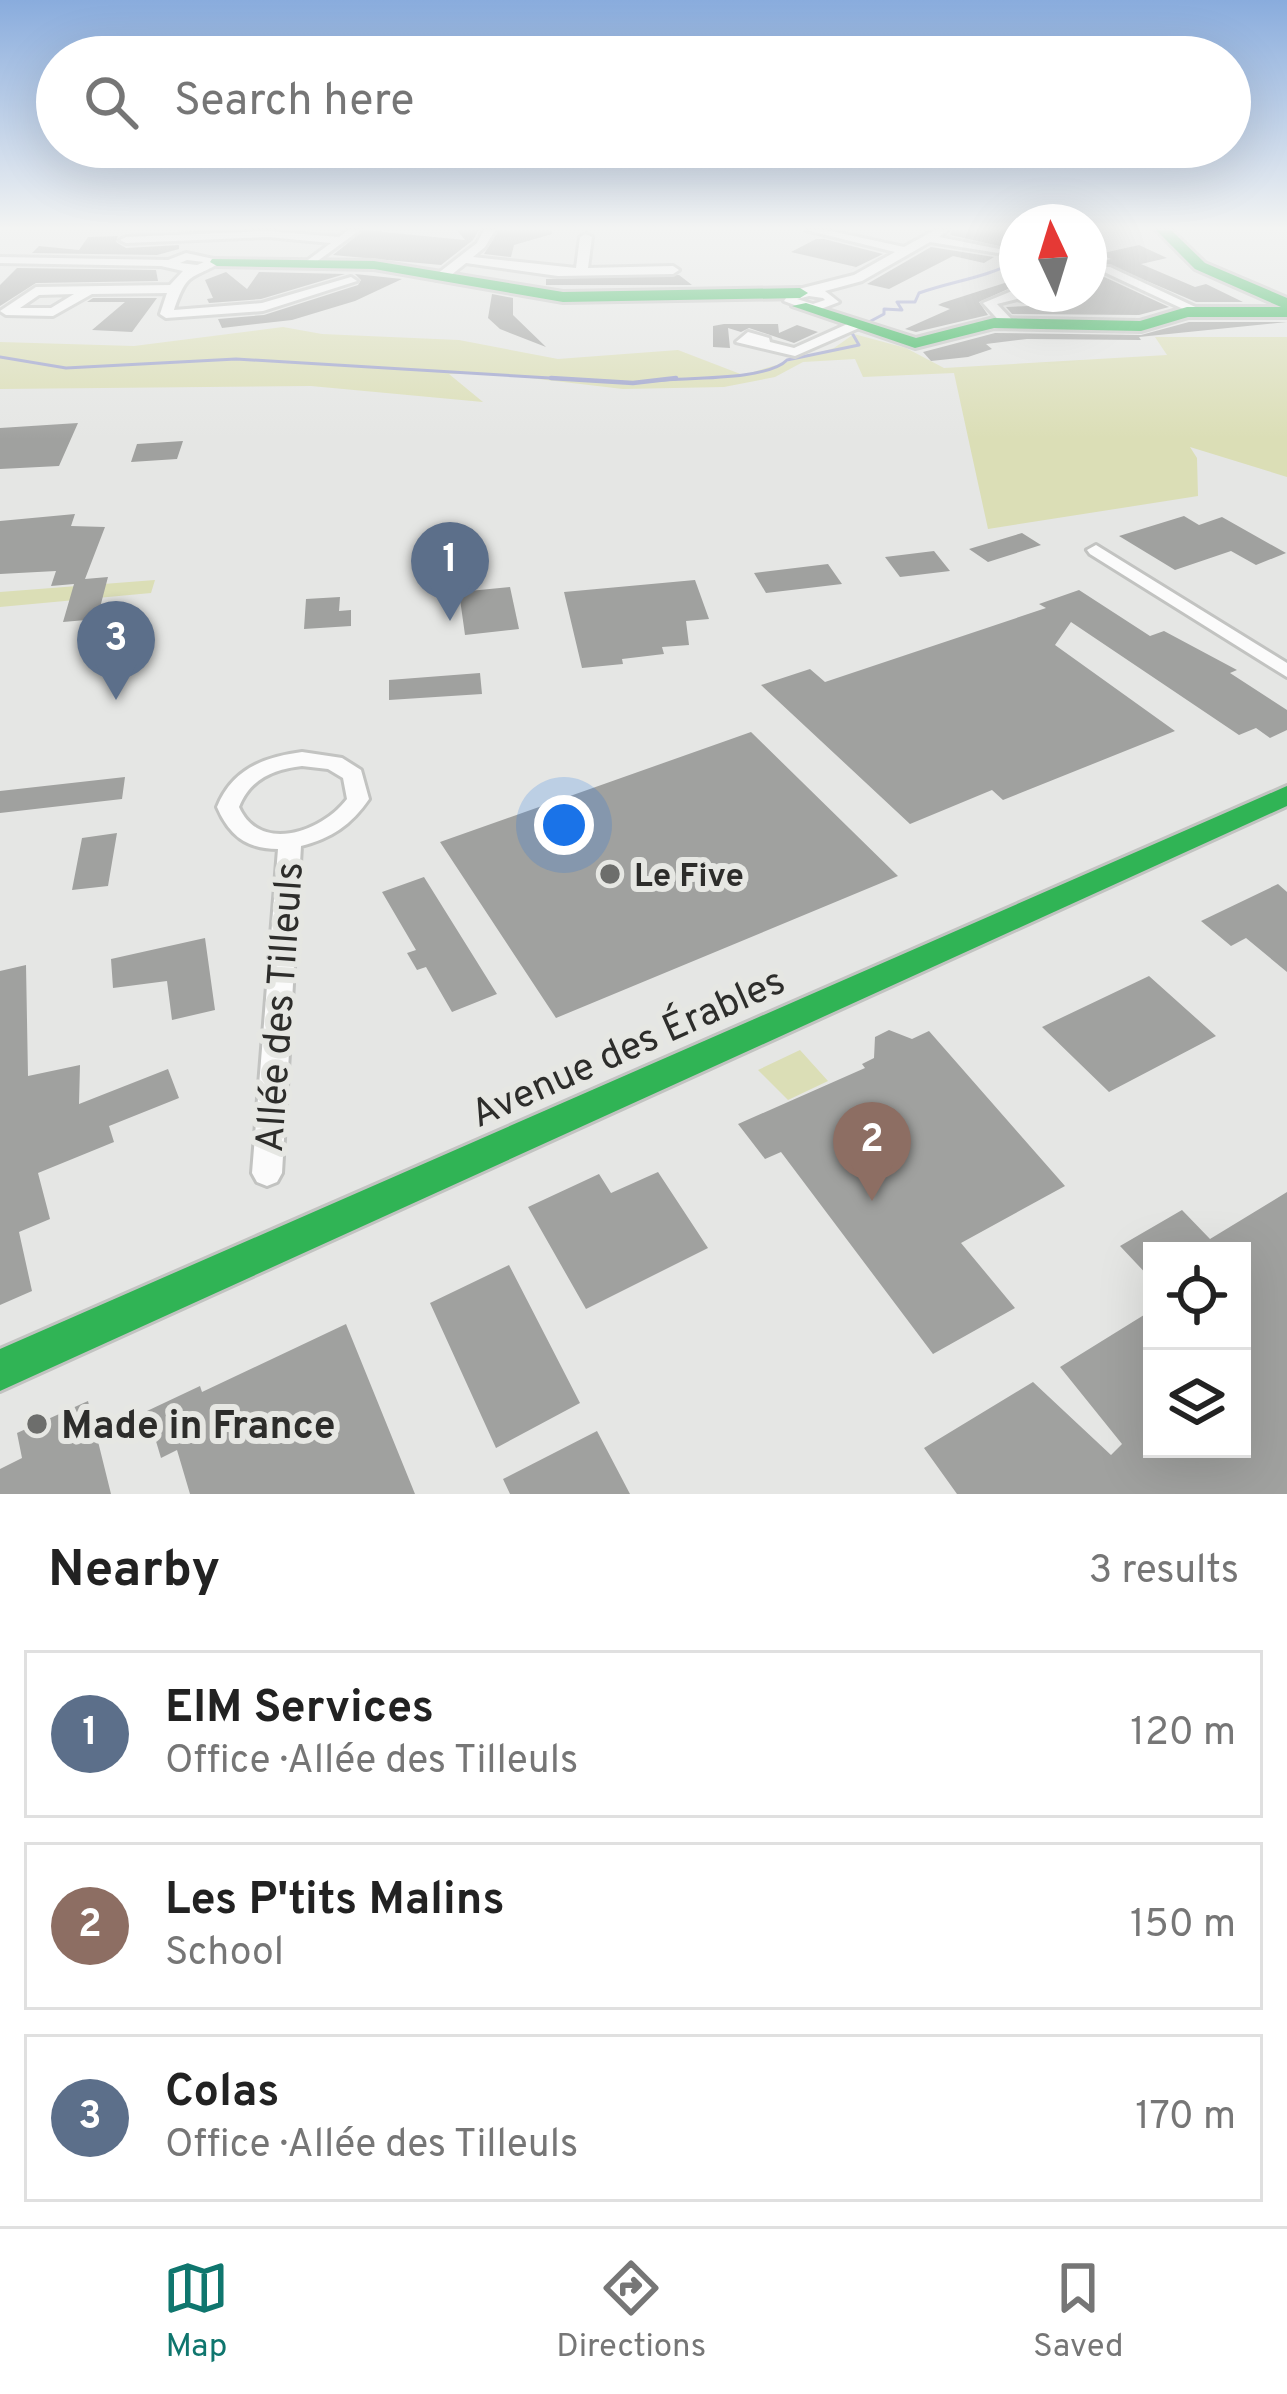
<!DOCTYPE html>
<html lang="en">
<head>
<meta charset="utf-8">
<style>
	body { margin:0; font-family:Overpass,sans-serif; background:#f6f6f6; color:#222 }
	.controls { position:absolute; right:36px; bottom:36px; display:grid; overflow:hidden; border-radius:0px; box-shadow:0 12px 48px #0002 }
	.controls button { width:108px; height:108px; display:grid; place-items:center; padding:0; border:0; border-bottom:3px solid #e0e0e0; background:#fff; color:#222; font:60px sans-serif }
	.compass { position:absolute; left:999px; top:204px; width:108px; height:108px; border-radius:50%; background:#fff; box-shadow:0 12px 48px #0002; rotate:356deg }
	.you { position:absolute; left:564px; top:825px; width:42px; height:42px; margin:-30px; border:9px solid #fff; border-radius:50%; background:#1a73e8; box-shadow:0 0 0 18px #1a73e833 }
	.badge { display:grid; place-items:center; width:78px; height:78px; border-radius:50%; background:#0f766e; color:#fff; font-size:39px; font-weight:700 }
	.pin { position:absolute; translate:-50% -99px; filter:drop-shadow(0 3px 6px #0008) }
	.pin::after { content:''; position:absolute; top:63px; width:42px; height:36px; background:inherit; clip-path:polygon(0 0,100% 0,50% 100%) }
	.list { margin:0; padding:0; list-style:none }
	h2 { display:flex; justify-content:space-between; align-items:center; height:156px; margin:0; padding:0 48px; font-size:51px }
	h2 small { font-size:39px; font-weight:400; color:#767676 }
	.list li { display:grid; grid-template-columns:78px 1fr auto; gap:36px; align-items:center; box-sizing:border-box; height:168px; margin:0 24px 24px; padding:0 24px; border:3px solid #e0e0e0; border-radius:0px }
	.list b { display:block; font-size:45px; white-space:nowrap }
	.list p { margin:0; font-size:39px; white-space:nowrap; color:#767676 }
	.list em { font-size:39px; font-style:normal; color:#767676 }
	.icon { flex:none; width:66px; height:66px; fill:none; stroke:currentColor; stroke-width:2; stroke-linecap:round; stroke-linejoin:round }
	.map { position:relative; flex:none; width:1287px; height:1494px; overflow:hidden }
	.search { position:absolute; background:#fff; box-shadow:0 12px 48px #0002; left:36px; right:36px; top:36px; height:132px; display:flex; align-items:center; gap:30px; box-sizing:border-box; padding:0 42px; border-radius:66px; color:#767676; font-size:45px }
	.sheet { height:732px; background:#fff }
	nav { display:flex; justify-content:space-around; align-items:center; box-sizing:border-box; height:168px; border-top:3px solid #e0e0e0; background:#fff; font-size:33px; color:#767676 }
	nav a { display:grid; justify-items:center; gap:6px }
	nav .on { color:#0f766e }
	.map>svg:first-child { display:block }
	.green { fill:#dbdeb6 }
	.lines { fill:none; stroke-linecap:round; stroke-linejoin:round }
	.stream-far1 { stroke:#9ca1cc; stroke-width:3 }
	.stream { stroke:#9ca1cc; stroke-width:4.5 }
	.building { fill:#a0a19f }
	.street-casing { stroke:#c2c3c1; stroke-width:6 }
	.fast-casing { stroke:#c2c3c1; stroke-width:6 }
	.street { fill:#fbfbfb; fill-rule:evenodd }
	.fast { fill:#30b455; fill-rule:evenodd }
	.poi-dot { fill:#6d6e6c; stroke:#e6e7e3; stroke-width:4.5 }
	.labels { text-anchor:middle; stroke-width:12; stroke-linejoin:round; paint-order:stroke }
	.poi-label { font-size:33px; font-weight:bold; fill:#2d2d2b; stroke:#e6e7e3; text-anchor:start }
	.near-street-label { font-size:39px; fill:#2d2d2b; stroke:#e6e7e3 }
	.near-poi-label { font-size:39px; font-weight:bold; fill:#2d2d2b; stroke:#e6e7e3; text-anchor:start }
</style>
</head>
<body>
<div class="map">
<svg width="1287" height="1494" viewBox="0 0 1287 1494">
	<rect width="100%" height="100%" fill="#e5e6e4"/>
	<path class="green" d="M 283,327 L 322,334 L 459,340 L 558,359 L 678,350 L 743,375 L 834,348 L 854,334 L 906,348 L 944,368 L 1167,355 L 1155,337 L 1287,337 L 1287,477 L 1190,447 L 1197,458 L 1198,496 L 988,529 L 954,373 L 863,377 L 855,359 L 803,362 L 775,377 L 724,387 L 623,389 L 496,374 L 449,374 L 483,402 L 311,386 L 0,389 L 0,342 L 134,346 Z
		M 155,580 L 151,593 L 0,607 L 0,592 Z
		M 800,1050 L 828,1081 L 788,1100 L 758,1070 Z"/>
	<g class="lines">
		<path class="stream-far1" d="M 869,322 L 884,314 L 884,309 L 902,310 L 897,302 L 915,302 L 919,293 C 953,281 985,278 1017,261
			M 0,357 L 66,368 L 236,359 L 601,381
			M 650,381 C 683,377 767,381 787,360 L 859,345 L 852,333"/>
		<path class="stream" d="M 551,378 L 633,383 L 676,378"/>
	</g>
	<path class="building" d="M 364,230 L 465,240 L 457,230 L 479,230 L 473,240 L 441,265 L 333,255 Z
		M 499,230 L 551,230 L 552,234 L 514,245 L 511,257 L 484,254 Z
		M 952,230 L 1017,230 L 1017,243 L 1008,248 L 950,235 Z
		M 118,236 L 116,242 L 126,248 L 179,245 L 179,249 L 157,255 L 32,253 L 39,246 L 79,250 L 88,237 Z
		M 816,239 L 824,239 L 883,254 L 846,272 L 856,267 L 791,252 Z
		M 1139,245 L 1167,258 L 1141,264 L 1195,287 L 1206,284 L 1243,302 L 1196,302 L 1102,262 L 1097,267 L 1100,275 L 1169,307 L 1139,315 L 1012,314 L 1006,307 L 1029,306 L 1040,299 L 1050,304 L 1049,294 L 1089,294 L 1089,264 L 1111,259 L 1099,254 Z
		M 931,247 L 994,257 L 984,263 L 953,256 L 889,289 L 867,284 Z
		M 17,268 L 156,270 L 158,281 L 36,283 L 0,306 L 0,285 Z
		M 226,272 L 247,289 L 259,272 L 345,274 L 261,299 L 209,303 L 207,299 L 213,298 L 205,280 Z
		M 355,274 L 402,279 L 355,301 L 292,320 L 222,328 L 218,319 L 264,315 L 358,285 L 361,280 Z
		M 679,275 L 692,285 L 546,285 L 546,279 Z
		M 1017,279 L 1017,285 L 979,302 L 988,315 L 916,332 L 905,329 L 950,309 L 938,305 L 942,303 Z
		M 492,294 L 513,298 L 513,315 L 546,347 L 500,329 L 488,318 Z
		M 93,298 L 157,298 L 132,332 L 92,330 L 125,302 L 87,302 Z
		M 1189,322 L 1287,322 L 1139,337 L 1141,340 L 1027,339 L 986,344 L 992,349 L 968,357 L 931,361 L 923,352 L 995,333 L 1141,335 Z
		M 724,324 L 778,324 L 779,333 L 797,325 L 818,332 L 794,343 L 749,328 L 741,332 L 728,328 L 730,348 L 713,347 L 713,326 Z
		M 78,423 L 59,466 L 0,469 L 0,428 Z
		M 183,441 L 177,459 L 131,462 L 137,444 Z
		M 75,514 L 71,526 L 105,527 L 85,579 L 108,577 L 97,619 L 63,622 L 74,584 L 51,586 L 56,571 L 0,574 L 0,521 Z
		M 1184,516 L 1199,525 L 1222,517 L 1286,553 L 1256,565 L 1231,551 L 1175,570 L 1119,536 Z
		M 1022,533 L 1041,545 L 988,562 L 969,549 Z
		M 934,551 L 950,571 L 900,577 L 885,557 Z
		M 828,564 L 842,584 L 766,593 L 754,573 Z
		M 695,580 L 709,619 L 686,621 L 689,645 L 662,647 L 664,654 L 622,659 L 623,664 L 582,668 L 564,592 Z
		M 510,587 L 519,629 L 465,635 L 459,592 Z
		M 1079,590 L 1150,636 L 1164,631 L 1237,670 L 1230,673 L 1287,710 L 1287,730 L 1270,738 L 1256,728 L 1239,735 L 1071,622 L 1055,645 L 1175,731 L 1003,800 L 992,790 L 910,824 L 761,685 L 810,669 L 825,682 L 1046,608 L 1039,604 Z
		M 340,597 L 339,611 L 351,610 L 351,626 L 304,629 L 306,599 Z
		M 480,673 L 482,694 L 389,700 L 389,680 Z
		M 751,732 L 898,876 L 556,1018 L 440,842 Z
		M 125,777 L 122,799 L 0,813 L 0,791 Z
		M 117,833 L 108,886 L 72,890 L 82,838 Z
		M 424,877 L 497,994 L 452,1012 L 426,967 L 417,970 L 407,953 L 416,950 L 382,892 Z
		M 1278,884 L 1287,892 L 1287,972 L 1246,938 L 1231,946 L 1201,921 Z
		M 205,938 L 215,1010 L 172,1020 L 167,981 L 113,988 L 111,959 Z
		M 26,965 L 28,1076 L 80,1065 L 79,1104 L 168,1069 L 179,1098 L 109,1126 L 114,1142 L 38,1173 L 50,1219 L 19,1232 L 32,1291 L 0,1305 L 0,971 Z
		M 1149,976 L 1216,1036 L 1109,1092 L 1042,1027 Z
		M 889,1030 L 912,1039 L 929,1031 L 1065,1186 L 961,1243 L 1015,1308 L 933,1354 L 781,1152 L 765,1159 L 738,1124 L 865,1068 L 862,1064 L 874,1058 L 875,1037 Z
		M 658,1172 L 708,1248 L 586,1309 L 528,1207 L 599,1174 L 611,1193 Z
		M 1287,1192 L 1287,1494 L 957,1494 L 924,1448 L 1033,1382 L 1111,1455 L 1122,1444 L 1060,1367 L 1152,1310 L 1152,1449 L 1242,1449 L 1242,1251 L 1152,1251 L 1152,1280 L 1120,1246 L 1182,1210 L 1210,1239 Z
		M 509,1265 L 580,1403 L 496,1448 L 430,1303 Z
		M 346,1324 L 415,1494 L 190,1494 L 177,1450 L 161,1458 L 147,1411 L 200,1386 L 202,1392 Z
		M 88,1401 L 111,1494 L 0,1494 L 0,1469 L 22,1458 L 17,1433 Z
		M 597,1431 L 630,1494 L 510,1494 L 503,1479 Z"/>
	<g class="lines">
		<defs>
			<path id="street" d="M 348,230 L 360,230 L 312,265 L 306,262 L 308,260 L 331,243 L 268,237 L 126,243 L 120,240 L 126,237 L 268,231 L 339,237 Z
				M 484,230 L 495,230 L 485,247 L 473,257 L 576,268 L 580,237 L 586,234 L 592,237 L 588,268 L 673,266 L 679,270 L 673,274 L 558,276 L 466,263 L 445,280 L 437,280 L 437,274 L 477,243 Z
				M 806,230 L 826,230 L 904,247 L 935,230 L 948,230 L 939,237 L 1004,250 L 998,253 L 930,242 L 862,281 L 825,291 L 839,302 L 813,312 L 784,301 L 791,291 L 854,275 L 895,252 ZM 809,296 L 823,298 L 825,300 L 813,304 L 797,299 Z
				M 186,253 L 223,261 C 191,281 188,269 174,310 L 262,303 L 351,277 L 357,281 L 263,311 L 166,318 L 160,314 L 167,293 L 92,294 L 53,316 L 6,315 L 0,311 L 36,287 L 170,285 L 183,271 L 161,266 L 0,263 L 0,257 L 168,260 ZM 187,260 L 204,262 L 197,265 L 180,263 ZM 74,294 L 51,308 L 20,308 L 39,295 Z
				M 1102,267 L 1110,267 L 1206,312 L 1196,315 L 1102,271 Z
				M 1017,289 L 1017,294 L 1039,294 L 1030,302 L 1017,299 L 997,304 L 1015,323 L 1004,326 L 983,303 Z
				M 854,321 L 860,325 L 859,328 L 795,356 L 736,342 L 748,332 L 769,338 L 770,342 L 794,348 Z
				M 1096,545 L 1287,663 L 1287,677 L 1090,554 L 1087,550 Z
				M 302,752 L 342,758 L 361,770 L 369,799 C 351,825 332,838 301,846 L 282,1173 L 277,1182 L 267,1186 L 257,1182 L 252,1173 L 278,849 C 246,849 229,835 217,807 C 232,769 264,757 302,752 ZM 302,766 L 328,769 L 343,778 L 347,799 C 322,832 260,854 239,807 C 250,779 274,769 302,766 Z"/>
			<path id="fast" d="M 1156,230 L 1171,230 L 1205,263 L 1287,298 L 1287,317 L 1188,317 L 1141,331 L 994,328 L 915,348 L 792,306 L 806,303 L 916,338 L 994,318 L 1140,321 L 1187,307 L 1281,307 L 1195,269 Z
				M 212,259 L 374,261 L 563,292 L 800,288 L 808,293 L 800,298 L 563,302 L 374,269 L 217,266 L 210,262 Z
				M 1287,786 L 1287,806 L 0,1391 L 0,1349 Z"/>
		</defs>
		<use href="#street" class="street-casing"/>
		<use href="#fast" class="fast-casing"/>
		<use href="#street" class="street"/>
		<use href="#fast" class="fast"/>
	</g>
	<linearGradient id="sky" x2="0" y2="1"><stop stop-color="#89acdd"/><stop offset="0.52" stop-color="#f3f4f3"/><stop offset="1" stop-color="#f3f4f3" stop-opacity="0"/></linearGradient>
	<rect width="1287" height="439" fill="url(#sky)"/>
	<g class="poi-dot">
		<circle cx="610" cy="874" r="12"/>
		<circle cx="37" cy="1424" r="12"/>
	</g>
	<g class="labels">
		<g class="poi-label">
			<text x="634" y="886">Le Five</text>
		</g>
		<g class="near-street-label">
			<text transform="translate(278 1007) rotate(-86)" y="14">Allée des Tilleuls</text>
			<text transform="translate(627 1046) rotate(-24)" y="14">Avenue des Érables</text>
		</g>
		<g class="near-poi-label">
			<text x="61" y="1438">Made in France</text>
		</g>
	</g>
</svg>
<div class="controls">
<button><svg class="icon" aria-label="locate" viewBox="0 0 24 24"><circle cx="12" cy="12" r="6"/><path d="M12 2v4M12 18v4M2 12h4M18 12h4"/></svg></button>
<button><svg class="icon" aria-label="layers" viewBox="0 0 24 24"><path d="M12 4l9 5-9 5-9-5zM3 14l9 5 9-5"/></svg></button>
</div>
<svg class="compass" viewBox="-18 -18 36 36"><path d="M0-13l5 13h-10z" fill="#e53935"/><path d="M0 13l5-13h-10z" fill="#767676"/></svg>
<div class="you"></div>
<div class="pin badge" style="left:450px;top:621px;background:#5c6f8a">1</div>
<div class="pin badge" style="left:872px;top:1201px;background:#8d6e63">2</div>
<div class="pin badge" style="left:116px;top:700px;background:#5c6f8a">3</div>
<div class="search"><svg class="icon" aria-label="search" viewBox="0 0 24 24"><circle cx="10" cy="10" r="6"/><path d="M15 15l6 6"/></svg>Search here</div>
</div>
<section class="sheet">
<h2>Nearby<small>3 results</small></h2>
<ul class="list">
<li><span class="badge" style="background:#5c6f8a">1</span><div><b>EIM Services</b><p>Office · Allée des Tilleuls</p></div><em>120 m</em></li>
<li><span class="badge" style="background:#8d6e63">2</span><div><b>Les P'tits Malins</b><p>School</p></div><em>150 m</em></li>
<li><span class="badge" style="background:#5c6f8a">3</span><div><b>Colas</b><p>Office · Allée des Tilleuls</p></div><em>170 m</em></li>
</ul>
</section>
<nav>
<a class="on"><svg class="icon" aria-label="map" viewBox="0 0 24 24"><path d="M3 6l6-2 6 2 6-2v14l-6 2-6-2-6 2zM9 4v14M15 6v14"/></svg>Map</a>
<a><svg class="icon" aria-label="directions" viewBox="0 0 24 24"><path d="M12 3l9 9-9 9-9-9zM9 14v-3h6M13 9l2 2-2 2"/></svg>Directions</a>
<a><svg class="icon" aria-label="saved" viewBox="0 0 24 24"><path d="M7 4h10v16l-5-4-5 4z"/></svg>Saved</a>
</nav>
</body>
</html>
